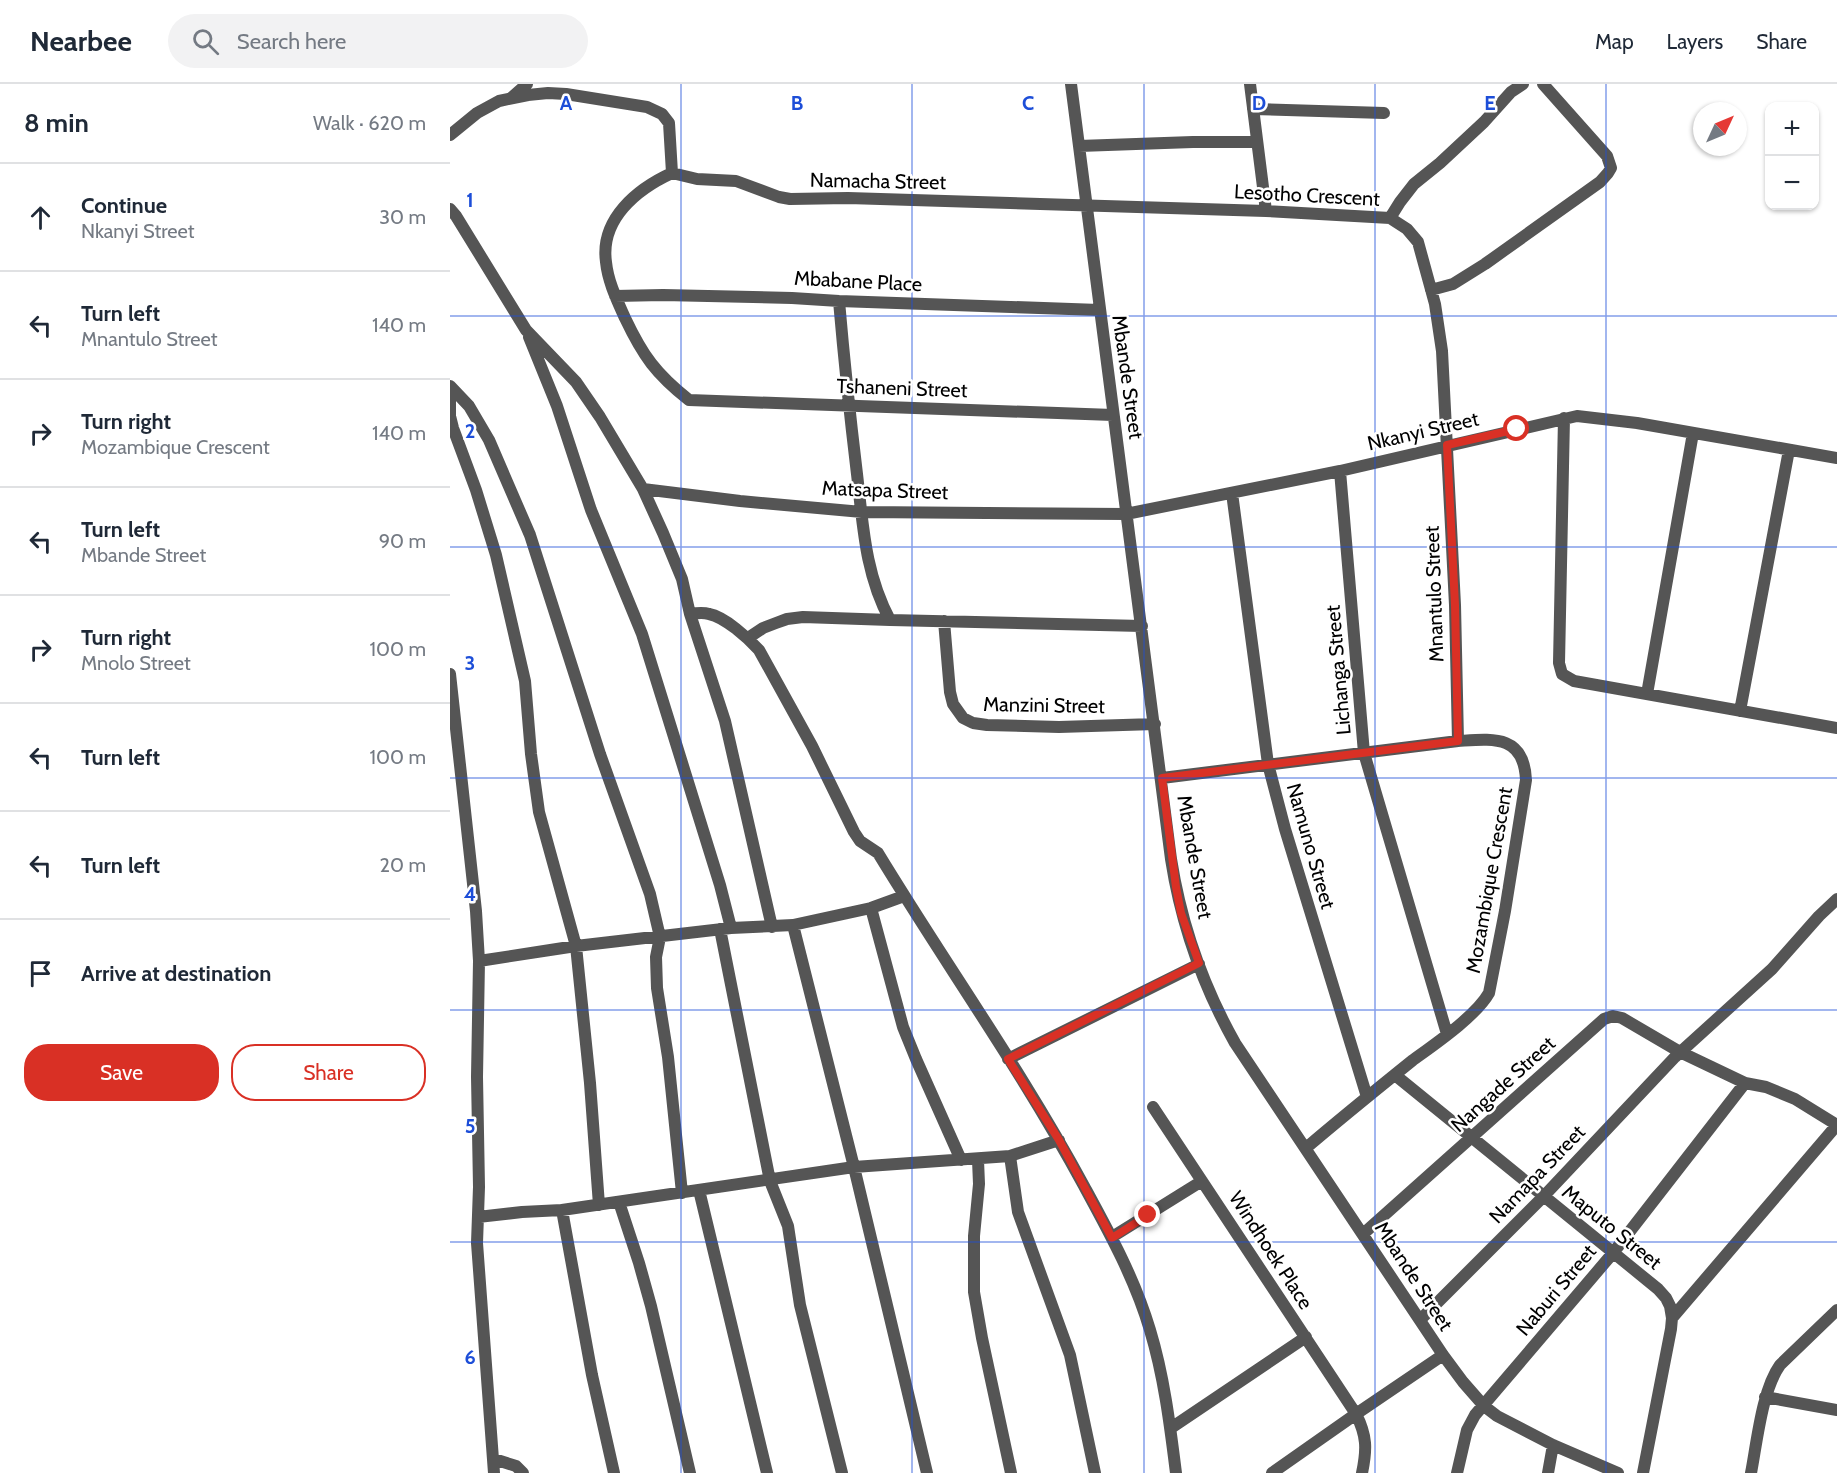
<!DOCTYPE html>
<html lang="en">
<head>
<meta charset="utf-8">
<style>
	body { margin:0; font-family:Cabin,sans-serif; background:#f2f2f3; color:#1f2937 }
	.controls { position:absolute; right:18px; top:18px; display:grid; overflow:hidden; border-radius:12px; box-shadow:0 2px 4px #0004 }
	.controls button { width:54px; height:54px; display:grid; place-items:center; padding:0; border:0; border-bottom:2px solid #e0e1e3; background:#fff; color:#1f2937; font:30px sans-serif }
	.compass { position:absolute; left:1243px; top:18px; width:54px; height:54px; border-radius:50%; background:#fff; box-shadow:0 2px 4px #0004; rotate:46deg }
	.stop { position:absolute; width:18px; height:18px; margin:-14px; border:4px solid #d93025; border-radius:50%; background:#fff }
	.stop.end { background:#d93025; border-color:#fff; box-shadow:0 2px 6px #0008 }
	.list { margin:0; padding:0; list-style:none }
	h2 { display:flex; justify-content:space-between; align-items:center; height:78px; margin:0; padding:0 24px; font-size:26px }
	h2 small { font-size:20px; font-weight:400; color:#747a83 }
	.list li { display:grid; grid-template-columns:39px 1fr auto; gap:18px; align-items:center; box-sizing:border-box; height:108px; padding:0 24px; border-top:2px solid #e0e1e3 }
	.list b { display:block; font-size:22px; white-space:nowrap }
	.list p { margin:0; font-size:20px; white-space:nowrap; color:#747a83 }
	.list em { font-size:20px; font-style:normal; color:#747a83 }
	.actions { display:flex; gap:12px; padding:18px 24px }
	.actions a { flex:1; padding:14px 0; border:2px solid #d93025; border-radius:24px; text-align:center; font-size:21px; color:#d93025 }
	.actions .main { background:#d93025; color:#fff }
	.icon { flex:none; width:33px; height:33px; fill:none; stroke:currentColor; stroke-width:2; stroke-linecap:round; stroke-linejoin:round }
	.map { position:relative; flex:none; width:1387px; height:1389px; overflow:hidden }
	header { display:flex; align-items:center; gap:36px; box-sizing:border-box; height:84px; padding:0 30px; background:#fff; border-bottom:2px solid #e0e1e3 }
	header strong { font-size:28px }
	nav { display:flex; gap:33px; margin-inline-start:auto; font-size:21px }
	.search { width:420px; height:54px; background:#f2f2f3; display:flex; align-items:center; gap:15px; box-sizing:border-box; padding:0 21px; border-radius:33px; color:#747a83; font-size:22px }
	main { display:flex }
	aside { flex:1; background:#fff }
	.map>svg:first-child { display:block }
	.lines { fill:none; stroke-linecap:round; stroke-linejoin:round }
	.street { stroke:#555; stroke-width:12 }
	.route { stroke:#d93025; stroke-width:8 }
	.grid { fill:none; stroke:#1d4ed8; stroke-width:1.5; stroke-opacity:0.55 }
	.labels { text-anchor:middle; stroke-width:5; stroke-linejoin:round; paint-order:stroke }
	.street-label { font-size:20px; fill:#000; stroke:#fff }
	.grid-label { font-size:20px; text-anchor:middle; font-weight:bold; fill:#1d4ed8; stroke:#fff; stroke-width:5; stroke-linejoin:round; paint-order:stroke }
</style>
</head>
<body>
<header>
<strong>Nearbee</strong>
<div class="search"><svg class="icon" aria-label="search" viewBox="0 0 24 24"><circle cx="10" cy="10" r="6"/><path d="M15 15l6 6"/></svg>Search here</div>
<nav><a>Map</a><a>Layers</a><a>Share</a></nav>
</header>
<main>
<aside>
<h2>8 min<small>Walk · 620 m</small></h2>
<ul class="list">
<li><svg class="icon" aria-label="ahead" viewBox="0 0 24 24"><path d="M12 20V5M6 11l6-6 6 6"/></svg><div><b>Continue</b><p>Nkanyi Street</p></div><em>30 m</em></li>
<li><svg class="icon" aria-label="left" viewBox="0 0 24 24"><path d="M17 20v-9H6M10 6l-5 5 5 5"/></svg><div><b>Turn left</b><p>Mnantulo Street</p></div><em>140 m</em></li>
<li><svg class="icon" aria-label="right" viewBox="0 0 24 24"><path d="M7 20v-9h11M14 6l5 5-5 5"/></svg><div><b>Turn right</b><p>Mozambique Crescent</p></div><em>140 m</em></li>
<li><svg class="icon" aria-label="left" viewBox="0 0 24 24"><path d="M17 20v-9H6M10 6l-5 5 5 5"/></svg><div><b>Turn left</b><p>Mbande Street</p></div><em>90 m</em></li>
<li><svg class="icon" aria-label="right" viewBox="0 0 24 24"><path d="M7 20v-9h11M14 6l5 5-5 5"/></svg><div><b>Turn right</b><p>Mnolo Street</p></div><em>100 m</em></li>
<li><svg class="icon" aria-label="left" viewBox="0 0 24 24"><path d="M17 20v-9H6M10 6l-5 5 5 5"/></svg><div><b>Turn left</b></div><em>100 m</em></li>
<li><svg class="icon" aria-label="left" viewBox="0 0 24 24"><path d="M17 20v-9H6M10 6l-5 5 5 5"/></svg><div><b>Turn left</b></div><em>20 m</em></li>
<li><svg class="icon" aria-label="arrive" viewBox="0 0 24 24"><path d="M6 21V4h12l-3 4 3 4H6"/></svg><div><b>Arrive at destination</b></div></li>
</ul>
<div class="actions"><a class="main">Save</a><a>Share</a></div>
</aside>
<div class="map">
<svg width="1387" height="1389" viewBox="0 0 1387 1389">
	<rect width="100%" height="100%" fill="#fff"/>
	<g class="lines">
		<path class="street" d="M 621,0 L 721,775 C 731,839 753,902 785,959 L 993,1271 L 1013,1298 L 1034,1322 L 1047,1332 L 1103,1361 L 1168,1389
			M 800,0 L 816,127
			M 61,14 L 77,0
			M 803,25 L 934,29
			M 0,51 L 27,29 L 49,17 L 78,11 L 98,9 L 116,10 L 197,23 L 212,30 L 219,39 L 222,89
			M 629,62 L 743,58 L 807,58
			M 222,89 L 247,95 L 286,97 L 329,113 L 340,115 L 398,114 L 816,127 L 940,134 L 957,145 L 968,158 L 985,220 L 992,267 L 1005,521 L 1008,657
			M 222,89 C 187,105 150,135 156,178 C 158,198 167,216 175,234 C 193,272 206,290 239,316 L 663,331
			M 0,125 L 6,132 L 76,246 L 126,298 L 150,333 L 193,405 L 213,449 L 232,495 L 240,530 L 275,637 L 322,843
			M 940,134 L 950,118 L 964,100 L 990,79 L 1034,38 L 1061,8 L 1073,0
			M 981,206 L 1003,200 L 1035,180 L 1150,98 L 1158,89 L 1161,84 L 1157,72 L 1093,0
			M 165,212 L 213,211 L 342,214 L 389,217 L 649,226
			M 389,217 C 394,275 400,332 407,390 C 413,441 415,490 440,536 L 692,542
			M 79,253 L 107,322 L 141,426 L 192,550 L 270,801 L 281,844
			M 0,302 L 19,322 L 39,356 L 80,451 L 150,670 L 200,810 L 210,853 L 206,873 L 207,904 L 218,973 L 232,1109
			M 0,303 L 0,332 L 3,344 L 26,406 L 46,471 L 75,597 L 81,670 L 89,728 L 126,862 L 140,999 L 149,1121
			M 1114,334 L 1109,579 L 1112,590 L 1124,597 L 1387,644
			M 890,387 L 914,669 L 997,950
			M 193,405 L 290,417 L 412,428 L 676,430 L 890,387 L 1127,332 L 1187,339 L 1387,374
			M 782,409 L 818,680 L 835,745 L 917,1013
			M 240,530 C 246,529 253,528 259,530 C 275,533 298,554 309,566 L 362,662 L 404,748 L 410,757 L 428,769 C 496,881 572,987 634,1102 C 659,1148 685,1195 700,1246 C 714,1292 720,1341 726,1389
			M 494,537 L 500,608 L 503,620 L 513,634 L 523,639 L 537,641 L 609,643 L 705,640
			M 298,554 L 313,544 L 326,539 L 337,535 L 353,533 L 440,536
			M 0,590 L 26,827 L 29,877 L 27,993 L 29,1103 L 27,1159 L 44,1389
			M 1197,610 L 1243,349
			M 1290,627 L 1339,366
			M 712,694 L 1008,657 C 1042,655 1074,650 1076,696 L 1055,827 L 1039,909 C 1026,932 985,960 963,976 C 927,1005 891,1034 856,1064
			M 421,824 L 453,943 L 466,975 L 511,1076
			M 343,841 L 404,1083 L 477,1389
			M 270,845 L 320,1097 L 338,1142 L 350,1221 L 392,1389
			M 29,877 L 126,862 L 281,844 L 343,841 L 421,824 L 454,812
			M 558,975 L 749,880
			M 945,991 L 1208,1205 L 1216,1214 L 1220,1222 L 1222,1234 L 1221,1245 L 1193,1389
			M 703,1023 L 906,1330 C 917,1352 917,1365 912,1389
			M 560,1072 L 568,1128 L 620,1271 L 645,1389
			M 528,1076 L 529,1100 L 524,1152 L 524,1208 L 532,1254 L 561,1389
			M 249,1106 L 317,1389
			M 169,1118 L 189,1179 L 201,1222 L 240,1389
			M 112,1126 L 142,1291 L 164,1389
			M 28,1133 L 72,1128 L 112,1126 L 404,1083 L 560,1072 L 609,1056
			M 913,1150 L 1154,935 L 1163,932 L 1172,934 L 1230,968 L 1295,999 L 1316,1003 L 1345,1015 L 1387,1041
			M 662,1153 L 752,1097
			M 1222,1234 L 1387,1041
			M 970,1236 L 1093,1113 L 1225,973 L 1322,885 L 1369,832 L 1387,815
			M 1315,1313 L 1387,1326
			M 721,1344 L 856,1253
			M 44,1375 L 66,1382 L 73,1389
			M 822,1389 L 906,1330 L 993,1271
			M 1007,1389 L 1017,1346 L 1025,1331 L 1163,1169 L 1295,999
			M 1098,1389 L 1103,1361
			M 1301,1389 C 1307,1358 1312,1306 1330,1281 L 1387,1226"/>
	</g>
	<g class="lines">
		<path class="route" d="M 698,1131 L 662,1154 L 609,1056 L 558,975 L 749,879 L 731,829 L 726,803 L 712,694 L 1008,657 L 1005,521 L 997,361 L 1067,345"/>
	</g>
	<path class="grid" d="M 231,0 L 231,1389M 462,0 L 462,1389M 694,0 L 694,1389M 925,0 L 925,1389M 1156,0 L 1156,1389M 0,232 L 1387,232M 0,463 L 1387,463M 0,694 L 1387,694M 0,926 L 1387,926M 0,1158 L 1387,1158"/>
	<g class="labels">
		<g class="street-label">
			<text transform="translate(428 97) rotate(1)" y="7">Namacha Street</text>
			<text transform="translate(857 111) rotate(3)" y="7">Lesotho Crescent</text>
			<text transform="translate(408 197) rotate(3)" y="7">Mbabane Place</text>
			<text transform="translate(678 293) rotate(82)" y="7">Mbande Street</text>
			<text transform="translate(452 304) rotate(2)" y="7">Tshaneni Street</text>
			<text transform="translate(973 347) rotate(-13)" y="7">Nkanyi Street</text>
			<text transform="translate(435 406) rotate(2)" y="7">Matsapa Street</text>
			<text transform="translate(984 510) rotate(-92)" y="7">Mnantulo Street</text>
			<text transform="translate(888 586) rotate(-95)" y="7">Lichanga Street</text>
			<text transform="translate(594 621) rotate(1)" y="7">Manzini Street</text>
			<text transform="translate(861 762) rotate(74)" y="7">Namuno Street</text>
			<text transform="translate(745 773) rotate(80)" y="7">Mbande Street</text>
			<text transform="translate(1039 796) rotate(-80)" y="7">Mozambique Crescent</text>
			<text transform="translate(1053 1000) rotate(-42)" y="7">Nangade Street</text>
			<text transform="translate(1087 1090) rotate(-46)" y="7">Namapa Street</text>
			<text transform="translate(1162 1143) rotate(39)" y="7">Maputo Street</text>
			<text transform="translate(821 1166) rotate(57)" y="7">Windhoek Place</text>
			<text transform="translate(964 1192) rotate(57)" y="7">Mbande Street</text>
			<text transform="translate(1106 1206) rotate(-50)" y="7">Naburi Street</text>
		</g>
	</g>
	<g class="grid-label">
		<text x="116" y="26">A</text>
		<text x="347" y="26">B</text>
		<text x="578" y="26">C</text>
		<text x="809" y="26">D</text>
		<text x="1040" y="26">E</text>
		<text x="20" y="123">1</text>
		<text x="20" y="354">2</text>
		<text x="20" y="586">3</text>
		<text x="20" y="817">4</text>
		<text x="20" y="1049">5</text>
		<text x="20" y="1280">6</text>
	</g>
</svg>
<div class="controls">
<button>+</button>
<button>−</button>
</div>
<svg class="compass" viewBox="-18 -18 36 36"><path d="M0-13l5 13h-10z" fill="#e53935"/><path d="M0 13l5-13h-10z" fill="#747a83"/></svg>
<div class="stop" style="left:1067px;top:345px"></div>
<div class="stop end" style="left:698px;top:1131px"></div>
</div>
</main>
</body>
</html>
